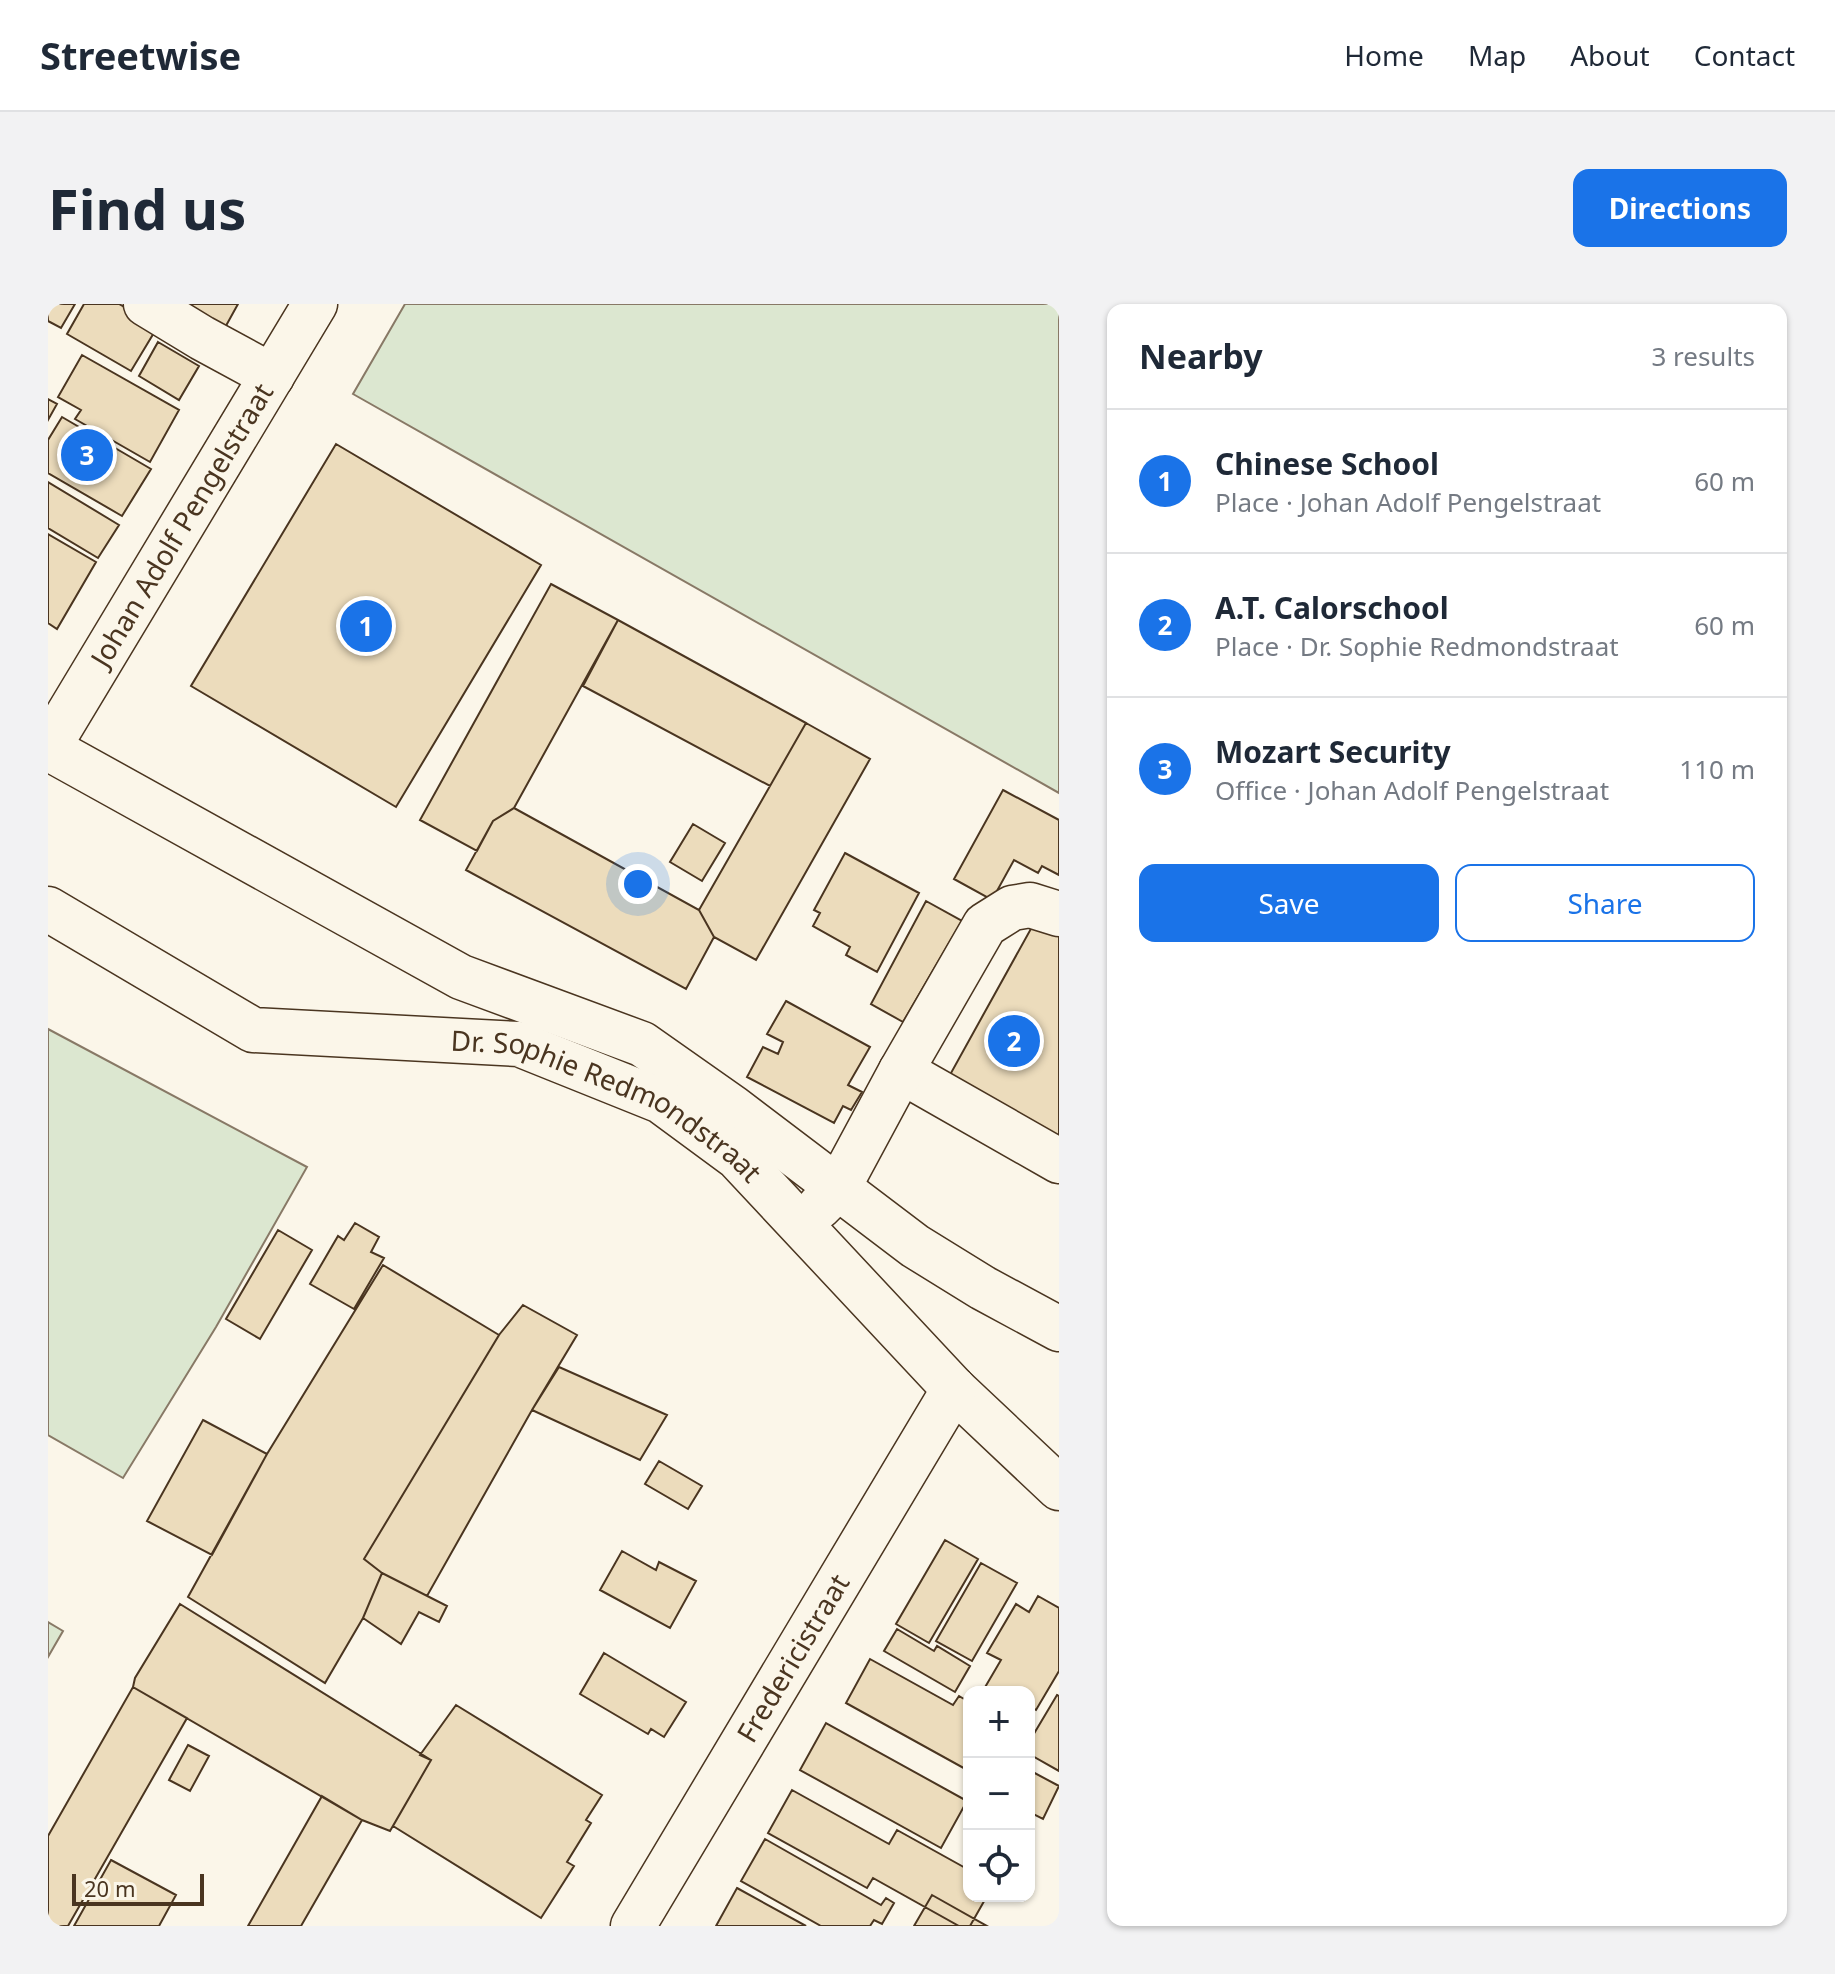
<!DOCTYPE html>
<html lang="en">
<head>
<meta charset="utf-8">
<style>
	body { margin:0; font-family:"Noto Sans",sans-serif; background:#f2f2f3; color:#1f2937 }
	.controls { position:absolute; right:24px; bottom:24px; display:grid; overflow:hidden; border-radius:16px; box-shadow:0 2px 6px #0004 }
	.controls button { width:72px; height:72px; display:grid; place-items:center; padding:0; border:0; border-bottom:2px solid #e0e1e3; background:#fff; color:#1f2937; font:40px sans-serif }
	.scale { position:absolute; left:24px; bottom:20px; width:132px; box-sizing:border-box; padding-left:8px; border:4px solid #4a3520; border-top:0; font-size:22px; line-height:28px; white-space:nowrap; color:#4a3520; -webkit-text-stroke:6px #fbf6e9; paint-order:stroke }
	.you { position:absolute; left:590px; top:580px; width:28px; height:28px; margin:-20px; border:6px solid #fff; border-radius:50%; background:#1a73e8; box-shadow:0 0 0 12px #1a73e833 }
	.badge { display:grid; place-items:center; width:52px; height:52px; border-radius:50%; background:#1a73e8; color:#fff; font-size:26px; font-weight:700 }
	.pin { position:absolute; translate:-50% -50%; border:4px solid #fff; box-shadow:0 2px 8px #0006 }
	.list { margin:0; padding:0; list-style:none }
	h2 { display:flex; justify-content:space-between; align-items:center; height:104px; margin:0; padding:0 32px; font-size:34px }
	h2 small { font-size:26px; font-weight:400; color:#747a83 }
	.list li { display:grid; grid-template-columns:52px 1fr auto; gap:24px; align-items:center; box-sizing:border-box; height:144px; padding:0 32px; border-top:2px solid #e0e1e3 }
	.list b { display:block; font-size:30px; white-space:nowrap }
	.list p { margin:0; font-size:26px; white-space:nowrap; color:#747a83 }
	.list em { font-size:26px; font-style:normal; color:#747a83 }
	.actions { display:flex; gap:16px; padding:24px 32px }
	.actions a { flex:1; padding:18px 0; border:2px solid #1a73e8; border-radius:16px; text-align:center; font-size:28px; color:#1a73e8 }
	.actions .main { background:#1a73e8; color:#fff }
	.icon { flex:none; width:44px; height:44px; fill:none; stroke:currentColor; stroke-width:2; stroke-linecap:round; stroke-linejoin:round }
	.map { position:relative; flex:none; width:1011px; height:1622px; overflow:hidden; border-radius:16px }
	header { display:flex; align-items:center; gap:48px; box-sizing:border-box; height:112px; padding:0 40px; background:#fff; border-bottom:2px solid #e0e1e3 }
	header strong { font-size:38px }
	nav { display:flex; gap:44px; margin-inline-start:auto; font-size:28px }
	.intro { display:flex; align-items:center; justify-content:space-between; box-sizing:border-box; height:192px; padding:0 48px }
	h1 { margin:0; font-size:56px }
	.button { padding:20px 36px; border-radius:16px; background:#1a73e8; color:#fff; font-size:28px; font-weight:700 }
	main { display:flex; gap:48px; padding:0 48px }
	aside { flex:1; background:#fff; border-radius:16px; box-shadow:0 2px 6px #0004 }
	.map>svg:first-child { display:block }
	.green { fill:#dce7d0; stroke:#887966; stroke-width:2 }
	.building { fill:#ecdcbc; stroke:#4a3520; stroke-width:2 }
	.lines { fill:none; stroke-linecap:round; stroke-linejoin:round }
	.minor-casing { stroke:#4a3520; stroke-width:47 }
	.major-casing { stroke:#4a3520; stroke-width:47 }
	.minor { stroke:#fbf6e9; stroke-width:44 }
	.major { stroke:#fbf6e9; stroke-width:44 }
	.labels { text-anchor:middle; stroke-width:6; stroke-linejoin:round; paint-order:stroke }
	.street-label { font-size:28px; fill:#4a3520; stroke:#fbf6e9 }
</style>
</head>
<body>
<header>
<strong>Streetwise</strong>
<nav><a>Home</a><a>Map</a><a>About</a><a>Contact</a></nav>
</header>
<div class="intro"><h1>Find us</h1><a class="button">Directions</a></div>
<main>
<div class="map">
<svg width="1011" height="1622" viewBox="0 0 1011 1622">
	<rect width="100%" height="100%" fill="#fbf6e9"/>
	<path class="green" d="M 357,0 L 1011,0 L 1011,489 L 305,90 Z
		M 0,725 L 259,863 L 168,1023 L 75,1174 L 0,1131 Z
		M 0,1318 L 15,1327 L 0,1353 Z"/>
	<path class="building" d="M 0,0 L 27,0 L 13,24 L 0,17 Z
		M 36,0 L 71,0 L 110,22 L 83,67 L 19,30 Z
		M 135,0 L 190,0 L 174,29 Z
		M 110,38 L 151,62 L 131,96 L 91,72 Z
		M 34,51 L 131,106 L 102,158 L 27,115 L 33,106 L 10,93 Z
		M 0,95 L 9,100 L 0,116 Z
		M 14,113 L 103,165 L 74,212 L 0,169 L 0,136 Z
		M 288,140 L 493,261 L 348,503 L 143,382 Z
		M 0,178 L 71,221 L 50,254 L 0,224 Z
		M 0,230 L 48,258 L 9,325 L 0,319 Z
		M 503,280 L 570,316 L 466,504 L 445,517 L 429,547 L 372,516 Z
		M 570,316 L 758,419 L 722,482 L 535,382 Z
		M 758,419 L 822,455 L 708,656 L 666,633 L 651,606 Z
		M 955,486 L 1011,516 L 1011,571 L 994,562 L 990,569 L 966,556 L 944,596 L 906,575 Z
		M 466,504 L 651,606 L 666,633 L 638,685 L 418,566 L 445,517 Z
		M 645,520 L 677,539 L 654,577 L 622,558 Z
		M 797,549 L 871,589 L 829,668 L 798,651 L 802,643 L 765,622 L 772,609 L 766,606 Z
		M 878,597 L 914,617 L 855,718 L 823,700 Z
		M 990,612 L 1011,624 L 1011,840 L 898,778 Z
		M 738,697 L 822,743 L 800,781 L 814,788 L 803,806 L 795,802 L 786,819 L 699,773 L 715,743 L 730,750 L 735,738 L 719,730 Z
		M 307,919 L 331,933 L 323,948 L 336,954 L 306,1005 L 262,980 L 290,932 L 296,936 Z
		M 230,926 L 264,946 L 212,1035 L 178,1015 Z
		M 335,961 L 451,1031 L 316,1255 L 334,1269 L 315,1314 L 277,1379 L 140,1293 L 219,1150 Z
		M 475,1001 L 529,1031 L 484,1106 L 379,1292 L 334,1269 L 316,1255 L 451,1031 Z
		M 511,1063 L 619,1111 L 592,1156 L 484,1106 Z
		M 155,1116 L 219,1150 L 164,1251 L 99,1217 Z
		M 611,1157 L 654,1182 L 640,1205 L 597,1180 Z
		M 897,1236 L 930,1255 L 881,1339 L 848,1320 Z
		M 574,1247 L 608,1266 L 611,1258 L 648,1277 L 622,1324 L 552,1286 Z
		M 933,1259 L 969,1279 L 924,1357 L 888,1337 Z
		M 334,1269 L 399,1302 L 391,1318 L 371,1308 L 353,1340 L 315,1314 Z
		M 990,1292 L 1011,1304 L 1011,1367 L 988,1406 L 981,1402 L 981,1388 L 940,1388 L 936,1385 L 953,1356 L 939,1349 L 968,1300 L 981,1308 Z
		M 132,1300 L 383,1456 L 342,1527 L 314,1516 L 85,1383 L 87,1374 Z
		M 849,1325 L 886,1347 L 889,1342 L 922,1362 L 907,1388 L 836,1347 Z
		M 556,1349 L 638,1398 L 616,1433 L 603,1425 L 600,1430 L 532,1390 Z
		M 822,1355 L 905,1401 L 911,1392 L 921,1398 L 921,1467 L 798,1399 Z
		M 85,1383 L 139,1414 L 20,1622 L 0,1622 L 0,1532 Z
		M 1009,1391 L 1011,1392 L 1011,1467 L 981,1450 L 981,1438 Z
		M 408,1401 L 554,1491 L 538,1516 L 543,1519 L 519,1558 L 526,1562 L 493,1614 L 345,1522 L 383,1456 L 372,1451 Z
		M 778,1419 L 919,1497 L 893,1544 L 752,1466 Z
		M 140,1441 L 161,1452 L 142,1487 L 121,1476 Z
		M 981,1466 L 1011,1482 L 995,1515 L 981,1508 Z
		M 744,1486 L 841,1540 L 849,1526 L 921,1566 L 921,1592 L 939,1592 L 922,1622 L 911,1622 L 825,1574 L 819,1584 L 720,1529 Z
		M 274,1492 L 314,1516 L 253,1622 L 200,1622 Z
		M 717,1535 L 833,1601 L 838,1594 L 846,1599 L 834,1620 L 826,1616 L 822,1622 L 773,1622 L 693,1577 Z
		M 63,1556 L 128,1591 L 111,1622 L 26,1622 Z
		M 689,1584 L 758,1622 L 668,1622 Z
		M 884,1591 L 939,1622 L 866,1622 Z"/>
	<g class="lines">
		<defs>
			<g id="minor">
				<path d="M 98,0 L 154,34 L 224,72"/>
				<path d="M 0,444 L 413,673 L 594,740 L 685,804 L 867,942 L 935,984 L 1011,1025"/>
				<path id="s1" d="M 0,605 L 205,726 L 471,740 L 613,797 L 689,853 L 906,1085 L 1011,1184"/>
				<path d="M 853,767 L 1011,857"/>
				<path d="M 771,903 L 790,884 L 853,767 L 937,621 L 964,604 L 982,601 L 1011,610"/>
				<path id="s2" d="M 585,1622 L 906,1085"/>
			</g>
			<g id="major">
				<path id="s3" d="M 0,444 L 267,0"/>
			</g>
		</defs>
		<use href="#minor" class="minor-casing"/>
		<use href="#major" class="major-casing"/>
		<use href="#minor" class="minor"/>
		<use href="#major" class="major"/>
	</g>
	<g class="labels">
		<g class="street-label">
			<text dy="10" stroke="none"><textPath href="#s3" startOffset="260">Johan Adolf Pengelstraat</textPath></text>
			<text dy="10" stroke="none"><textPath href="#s1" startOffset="608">Dr. Sophie Redmondstraat</textPath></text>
			<text dy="10" stroke="none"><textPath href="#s2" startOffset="312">Fredericistraat</textPath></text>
		</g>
	</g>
</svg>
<div class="controls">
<button>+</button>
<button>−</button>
<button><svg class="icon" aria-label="locate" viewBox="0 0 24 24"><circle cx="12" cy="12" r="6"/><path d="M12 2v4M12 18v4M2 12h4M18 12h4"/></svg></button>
</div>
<div class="scale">20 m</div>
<div class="you"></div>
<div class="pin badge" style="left:318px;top:322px">1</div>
<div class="pin badge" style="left:966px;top:737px">2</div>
<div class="pin badge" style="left:39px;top:151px">3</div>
</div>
<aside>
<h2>Nearby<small>3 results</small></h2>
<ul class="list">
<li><span class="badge">1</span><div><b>Chinese School</b><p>Place · Johan Adolf Pengelstraat</p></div><em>60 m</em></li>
<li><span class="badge">2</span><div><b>A.T. Calorschool</b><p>Place · Dr. Sophie Redmondstraat</p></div><em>60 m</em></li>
<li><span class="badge">3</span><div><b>Mozart Security</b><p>Office · Johan Adolf Pengelstraat</p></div><em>110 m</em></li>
</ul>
<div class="actions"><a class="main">Save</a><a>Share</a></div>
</aside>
</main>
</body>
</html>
